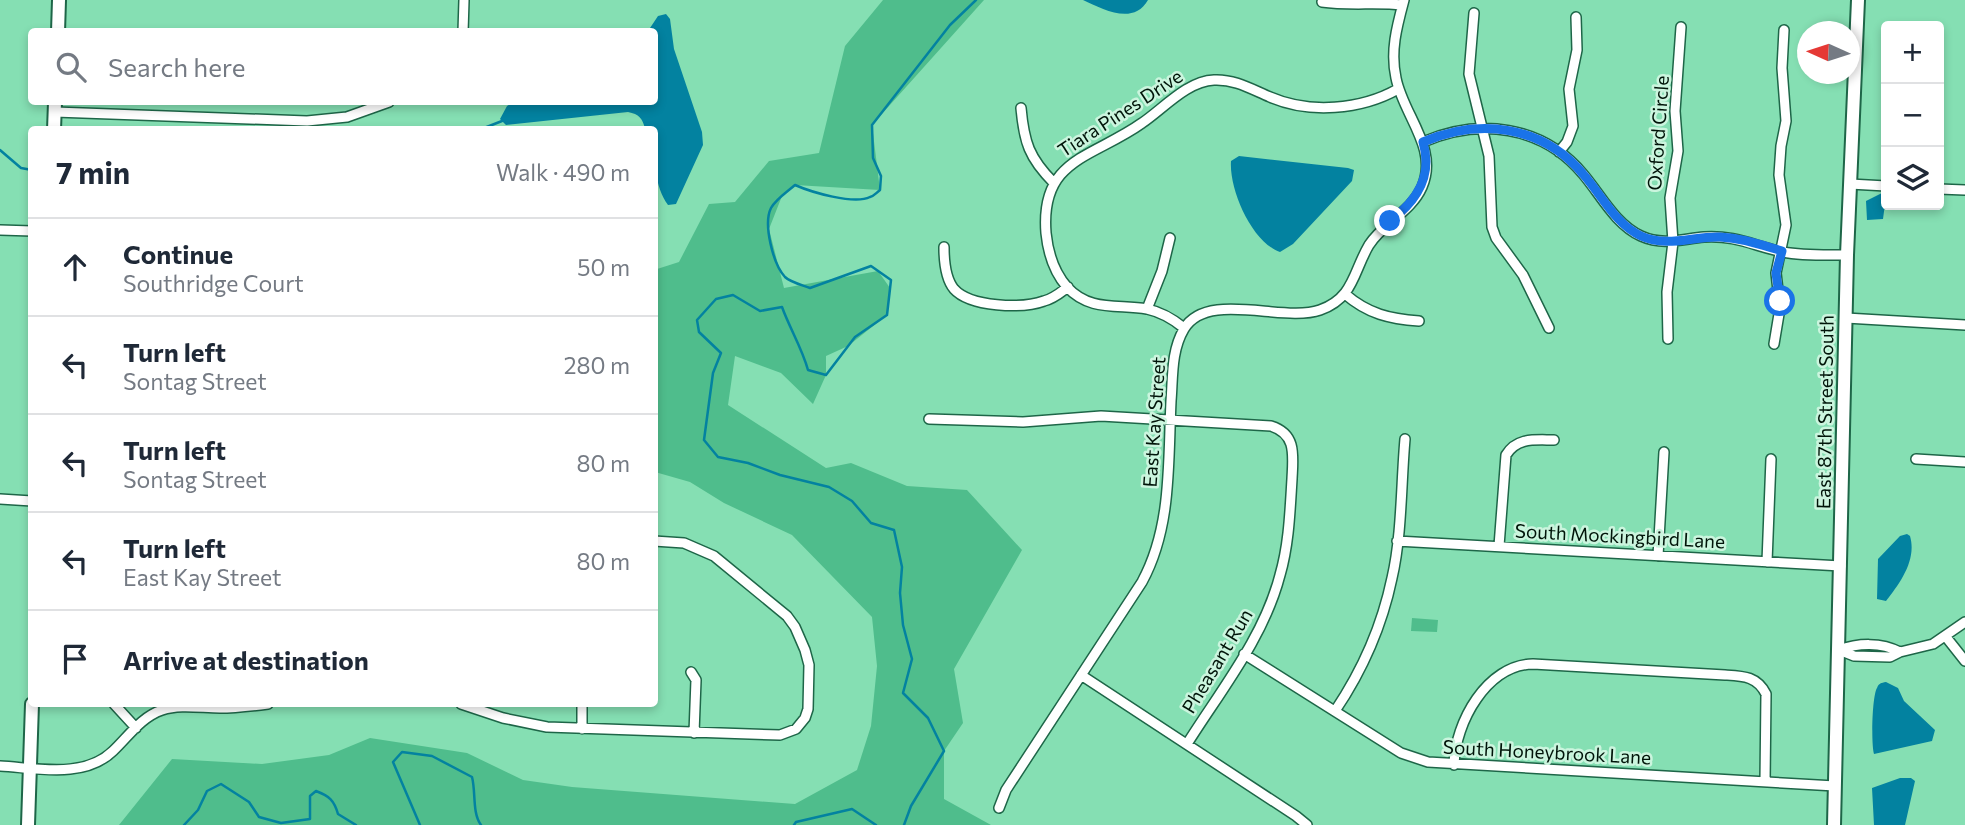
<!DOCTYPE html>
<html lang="en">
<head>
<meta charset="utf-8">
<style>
	body { margin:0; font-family:Commissioner,sans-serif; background:#f6f6f7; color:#1f2937 }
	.controls { position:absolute; right:21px; top:21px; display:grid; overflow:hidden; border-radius:7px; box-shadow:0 4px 10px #0003 }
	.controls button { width:63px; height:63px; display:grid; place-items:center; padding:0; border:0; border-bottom:2px solid #e0e1e3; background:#fff; color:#1f2937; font:35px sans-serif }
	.compass { position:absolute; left:1797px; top:21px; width:63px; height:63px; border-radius:50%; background:#fff; box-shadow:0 4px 10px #0003; rotate:273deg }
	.stop { position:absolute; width:21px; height:21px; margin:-16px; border:5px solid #1a73e8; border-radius:50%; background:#fff }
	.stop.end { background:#1a73e8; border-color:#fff; box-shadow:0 2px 7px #0008 }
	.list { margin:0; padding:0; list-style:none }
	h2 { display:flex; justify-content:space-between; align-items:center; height:91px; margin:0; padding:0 28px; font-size:30px }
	h2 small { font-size:23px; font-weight:400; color:#747a83 }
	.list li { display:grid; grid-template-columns:46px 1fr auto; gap:21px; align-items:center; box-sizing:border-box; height:98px; padding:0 28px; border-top:2px solid #e0e1e3 }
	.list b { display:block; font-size:26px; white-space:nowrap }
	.list p { margin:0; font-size:23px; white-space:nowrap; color:#747a83 }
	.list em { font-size:23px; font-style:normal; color:#747a83 }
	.icon { flex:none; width:38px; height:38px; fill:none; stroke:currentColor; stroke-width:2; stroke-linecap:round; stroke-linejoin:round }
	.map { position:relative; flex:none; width:1965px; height:825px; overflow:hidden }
	.search { position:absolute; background:#fff; box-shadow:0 4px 10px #0003; left:28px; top:28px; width:630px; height:77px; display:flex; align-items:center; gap:18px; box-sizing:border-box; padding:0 24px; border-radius:7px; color:#747a83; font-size:26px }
	.panel { position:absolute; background:#fff; box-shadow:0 4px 10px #0003; left:28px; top:126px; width:630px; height:581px; border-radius:7px }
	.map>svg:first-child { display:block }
	.green { fill:#4fbd8c }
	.water { fill:#0382a0 }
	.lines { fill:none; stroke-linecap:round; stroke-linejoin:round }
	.stream { stroke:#0382a0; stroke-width:2.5 }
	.street-casing { stroke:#1e6648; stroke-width:12 }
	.secondary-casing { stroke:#1e6648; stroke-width:16 }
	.street { stroke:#fff; stroke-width:9 }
	.secondary { stroke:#fff; stroke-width:12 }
	.route { stroke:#1a73e8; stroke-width:9 }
	.labels { text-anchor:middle; stroke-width:5; stroke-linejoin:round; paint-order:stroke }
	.street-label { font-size:19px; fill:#001409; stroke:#cbf5de }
</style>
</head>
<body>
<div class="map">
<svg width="1965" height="825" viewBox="0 0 1965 825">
	<rect width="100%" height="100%" fill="#85dfb3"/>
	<path class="green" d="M 883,0 L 984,0 L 872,125 L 880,190 L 795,185 L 782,196 L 769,229 L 784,288 L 878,271 L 890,288 L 887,315 L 848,346 L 826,356 L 826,375 L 813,404 L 781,373 L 735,356 L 728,405 L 826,468 L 851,463 L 907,486 L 967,490 L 1022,550 L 954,669 L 963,723 L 944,751 L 944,799 L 991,825 L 119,825 L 172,759 L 262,764 L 329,755 L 370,738 L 467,753 L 523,780 L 572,787 L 795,804 L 857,770 L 871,726 L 877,666 L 872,617 L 792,535 L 724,503 L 690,482 L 655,472 L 654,270 L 679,262 L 709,204 L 735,202 L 769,161 L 819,153 L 845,46 Z
		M 1412,618 L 1438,620 L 1437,632 L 1411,631 Z"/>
	<path class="water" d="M 1083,0 L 1148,0 C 1133,26 1103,9 1083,0 Z
		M 666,14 L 670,19 L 674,49 L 702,132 L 703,145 L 676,204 L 668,205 C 653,184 654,154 654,130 L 645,129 C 643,119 639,114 628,112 L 506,125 L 500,119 L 507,106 L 514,102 L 654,102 L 654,32 L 648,31 L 658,16 Z
		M 1239,156 L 1348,168 L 1354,170 L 1352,181 L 1293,244 L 1280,252 C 1252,242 1229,190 1231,161 Z
		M 1882,193 L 1885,204 L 1883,219 L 1867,220 L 1866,201 Z
		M 1907,534 L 1910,536 C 1917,560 1900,583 1886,601 L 1877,599 L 1878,559 L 1900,536 Z
		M 1886,682 L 1898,688 L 1904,701 L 1935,730 L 1932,741 L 1874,754 C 1871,744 1872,696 1877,688 C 1879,683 1881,683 1886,682 Z
		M 1900,778 L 1911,778 L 1915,781 L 1905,825 L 1874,825 L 1872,788 Z"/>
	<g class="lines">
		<path class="stream" d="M 479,130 L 502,121
			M 0,150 L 21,168 L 32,170
			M 184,825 L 198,810 L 207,791 L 221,784 L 249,802 L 259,817 L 281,823 L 310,819 L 310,796 L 316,791 C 329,796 334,800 338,814 L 356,825
			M 420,825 L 393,762 L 402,752 L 432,756 L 472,777 C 476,792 472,813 481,825
			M 794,825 L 796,822 L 852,809 L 876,825
			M 904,825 L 911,806 L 944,751 L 928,718 L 903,693 L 912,659 L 903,625 L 900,593 L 902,567 L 894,530 L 871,523 L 852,501 L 829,487 L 780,475 L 748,463 L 718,457 L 704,440 L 713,373 L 721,353 L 699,332 L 697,320 L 716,299 L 733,295 L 760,311 L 782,307 C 790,329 802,348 808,370 L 826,375 L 855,337 L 887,315 L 891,280 L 871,266 L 810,288 C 802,285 790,282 785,277 C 773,264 763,224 771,208 C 776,199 787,192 795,185 C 811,192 854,205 870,197 C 874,196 876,193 880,190 L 881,176 L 873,158 L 872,125 L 950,25 L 976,0"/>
		<defs>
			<path id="street" d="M 1322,2 C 1349,6 1376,2 1402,5
				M 1474,13 L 1469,74 L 1489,156 L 1492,227 L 1496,238 L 1523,275 L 1549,328
				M 463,32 L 464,0
				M 1021,108 C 1024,142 1029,158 1054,183
				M 55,112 L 307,121 L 347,117 L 389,102
				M 1423,142 C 1479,118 1542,125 1583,174 C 1601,195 1615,224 1641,236 C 1663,246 1682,239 1704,237 C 1736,235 1754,246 1783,252 C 1804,256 1826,255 1847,255
				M 1559,152 L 1567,142 L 1573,126 L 1569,89 L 1577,50 L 1576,17
				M 1850,184 L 1886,186
				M 1939,189 L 1965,190
				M 0,230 L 32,231
				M 944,247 C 944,261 945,278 954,289 C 970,307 1022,309 1044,301 C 1053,299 1060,293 1068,287
				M 1345,294 C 1368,314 1390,319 1419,321
				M 1147,309 L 1162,271 L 1170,238
				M 1846,318 L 1965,325
				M 1184,328 C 1173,319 1161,312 1147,309 C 1118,304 1090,312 1067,287 C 1054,272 1048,253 1046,233 C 1040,158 1093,158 1142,123 C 1163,109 1187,81 1214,80 C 1235,79 1251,89 1270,97 C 1309,114 1361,110 1398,89
				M 1668,339 L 1667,292 L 1673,242 L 1670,198 L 1678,151 L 1675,111 L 1681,27
				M 1774,344 L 1780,308 L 1776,273 L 1786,225 L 1779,175 L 1781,146 L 1786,121 L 1782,68 L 1784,30
				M 929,419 L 1023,422 L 1101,416 L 1271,426 C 1297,434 1293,456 1292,479 C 1290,511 1289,544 1280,575 C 1264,637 1221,690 1187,744
				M 1916,459 L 1965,462
				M 0,499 L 32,501
				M 1397,541 L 1841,566
				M 1499,546 L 1506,455 C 1517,437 1535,440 1554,440
				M 1658,556 L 1664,452
				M 1767,562 L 1771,459
				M 1946,637 L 1965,661
				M 1839,650 L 1854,656 L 1890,657 L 1900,652 L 1933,644 L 1965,622
				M 1839,650 C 1858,643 1881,642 1900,652
				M 1244,654 L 1401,753 L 1428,762 L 1835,786
				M 691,672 L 696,680 L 694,733
				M 1081,675 L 1296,816 L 1307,825
				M 114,704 L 136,728
				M 461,704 L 503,718 L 547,727 L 780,735 L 796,729 L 805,718 L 808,709 L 809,665 L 805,650 L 795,627 L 787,616 L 714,556 L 684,543 L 654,541
				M 1335,711 C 1362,671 1382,626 1392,578 C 1402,535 1401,484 1405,439
				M 582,729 L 582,704
				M 1454,765 C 1455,722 1487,665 1533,664 L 1725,675 C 1743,676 1757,676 1766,694 L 1765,782
				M 0,766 C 37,768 84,779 113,751 C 128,737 141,717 162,710 C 180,704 201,708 220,708 C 236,708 252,706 268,704
				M 999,808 L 1006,790 L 1142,582 C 1172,527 1168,463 1171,401 C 1173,377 1171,351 1184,329 C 1207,290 1283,323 1320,310 C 1354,298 1353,272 1369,245 C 1383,223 1411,212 1422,187 C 1439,148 1403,115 1396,78 C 1390,51 1397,26 1404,0"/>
			<path id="secondary" d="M 58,32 L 59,0
				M 54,130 L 55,102
				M 28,825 L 32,704
				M 1834,825 L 1847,255 L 1858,0"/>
		</defs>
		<use href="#street" class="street-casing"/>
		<use href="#secondary" class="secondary-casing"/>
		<use href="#street" class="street"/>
		<use href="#secondary" class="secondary"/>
	</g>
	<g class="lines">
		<path class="route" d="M 1390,221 C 1417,201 1433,176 1423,142 C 1479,118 1542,125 1583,174 C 1601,194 1615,224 1641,236 C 1667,248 1693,236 1720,237 C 1742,238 1761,245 1782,251 L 1776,273 L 1780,301"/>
	</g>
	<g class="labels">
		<g class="street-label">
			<text transform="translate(1120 113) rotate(-33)" y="7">Tiara Pines Drive</text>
			<text transform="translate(1658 133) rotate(-86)" y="7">Oxford Circle</text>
			<text transform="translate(1825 412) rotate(-89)" y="7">East 87th Street South</text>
			<text transform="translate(1154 422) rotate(-86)" y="7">East Kay Street</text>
			<text transform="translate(1620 536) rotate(3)" y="7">South Mockingbird Lane</text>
			<text transform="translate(1217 661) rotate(-59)" y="7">Pheasant Run</text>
			<text transform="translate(1547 752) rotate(3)" y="7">South Honeybrook Lane</text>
		</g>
	</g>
</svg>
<div class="controls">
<button>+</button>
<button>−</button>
<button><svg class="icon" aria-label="layers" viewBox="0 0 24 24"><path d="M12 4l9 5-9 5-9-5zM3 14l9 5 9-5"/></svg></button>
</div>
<svg class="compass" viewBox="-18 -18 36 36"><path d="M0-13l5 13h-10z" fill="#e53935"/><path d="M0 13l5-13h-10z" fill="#747a83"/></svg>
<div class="stop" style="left:1780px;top:301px"></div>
<div class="stop end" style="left:1390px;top:221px"></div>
<div class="search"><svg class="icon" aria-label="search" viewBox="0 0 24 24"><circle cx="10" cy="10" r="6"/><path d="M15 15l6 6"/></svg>Search here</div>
<section class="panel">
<h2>7 min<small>Walk · 490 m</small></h2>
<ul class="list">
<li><svg class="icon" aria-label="ahead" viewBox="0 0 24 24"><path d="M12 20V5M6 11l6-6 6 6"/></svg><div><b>Continue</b><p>Southridge Court</p></div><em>50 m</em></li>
<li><svg class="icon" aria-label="left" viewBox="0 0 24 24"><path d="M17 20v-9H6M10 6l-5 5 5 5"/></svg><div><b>Turn left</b><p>Sontag Street</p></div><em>280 m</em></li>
<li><svg class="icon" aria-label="left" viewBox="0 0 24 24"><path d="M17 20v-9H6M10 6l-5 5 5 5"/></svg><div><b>Turn left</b><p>Sontag Street</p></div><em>80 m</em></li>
<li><svg class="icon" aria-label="left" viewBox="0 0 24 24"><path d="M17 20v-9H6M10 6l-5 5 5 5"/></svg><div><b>Turn left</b><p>East Kay Street</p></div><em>80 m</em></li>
<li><svg class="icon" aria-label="arrive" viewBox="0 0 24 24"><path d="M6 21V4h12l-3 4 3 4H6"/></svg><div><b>Arrive at destination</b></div></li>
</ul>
</section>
</div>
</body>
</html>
